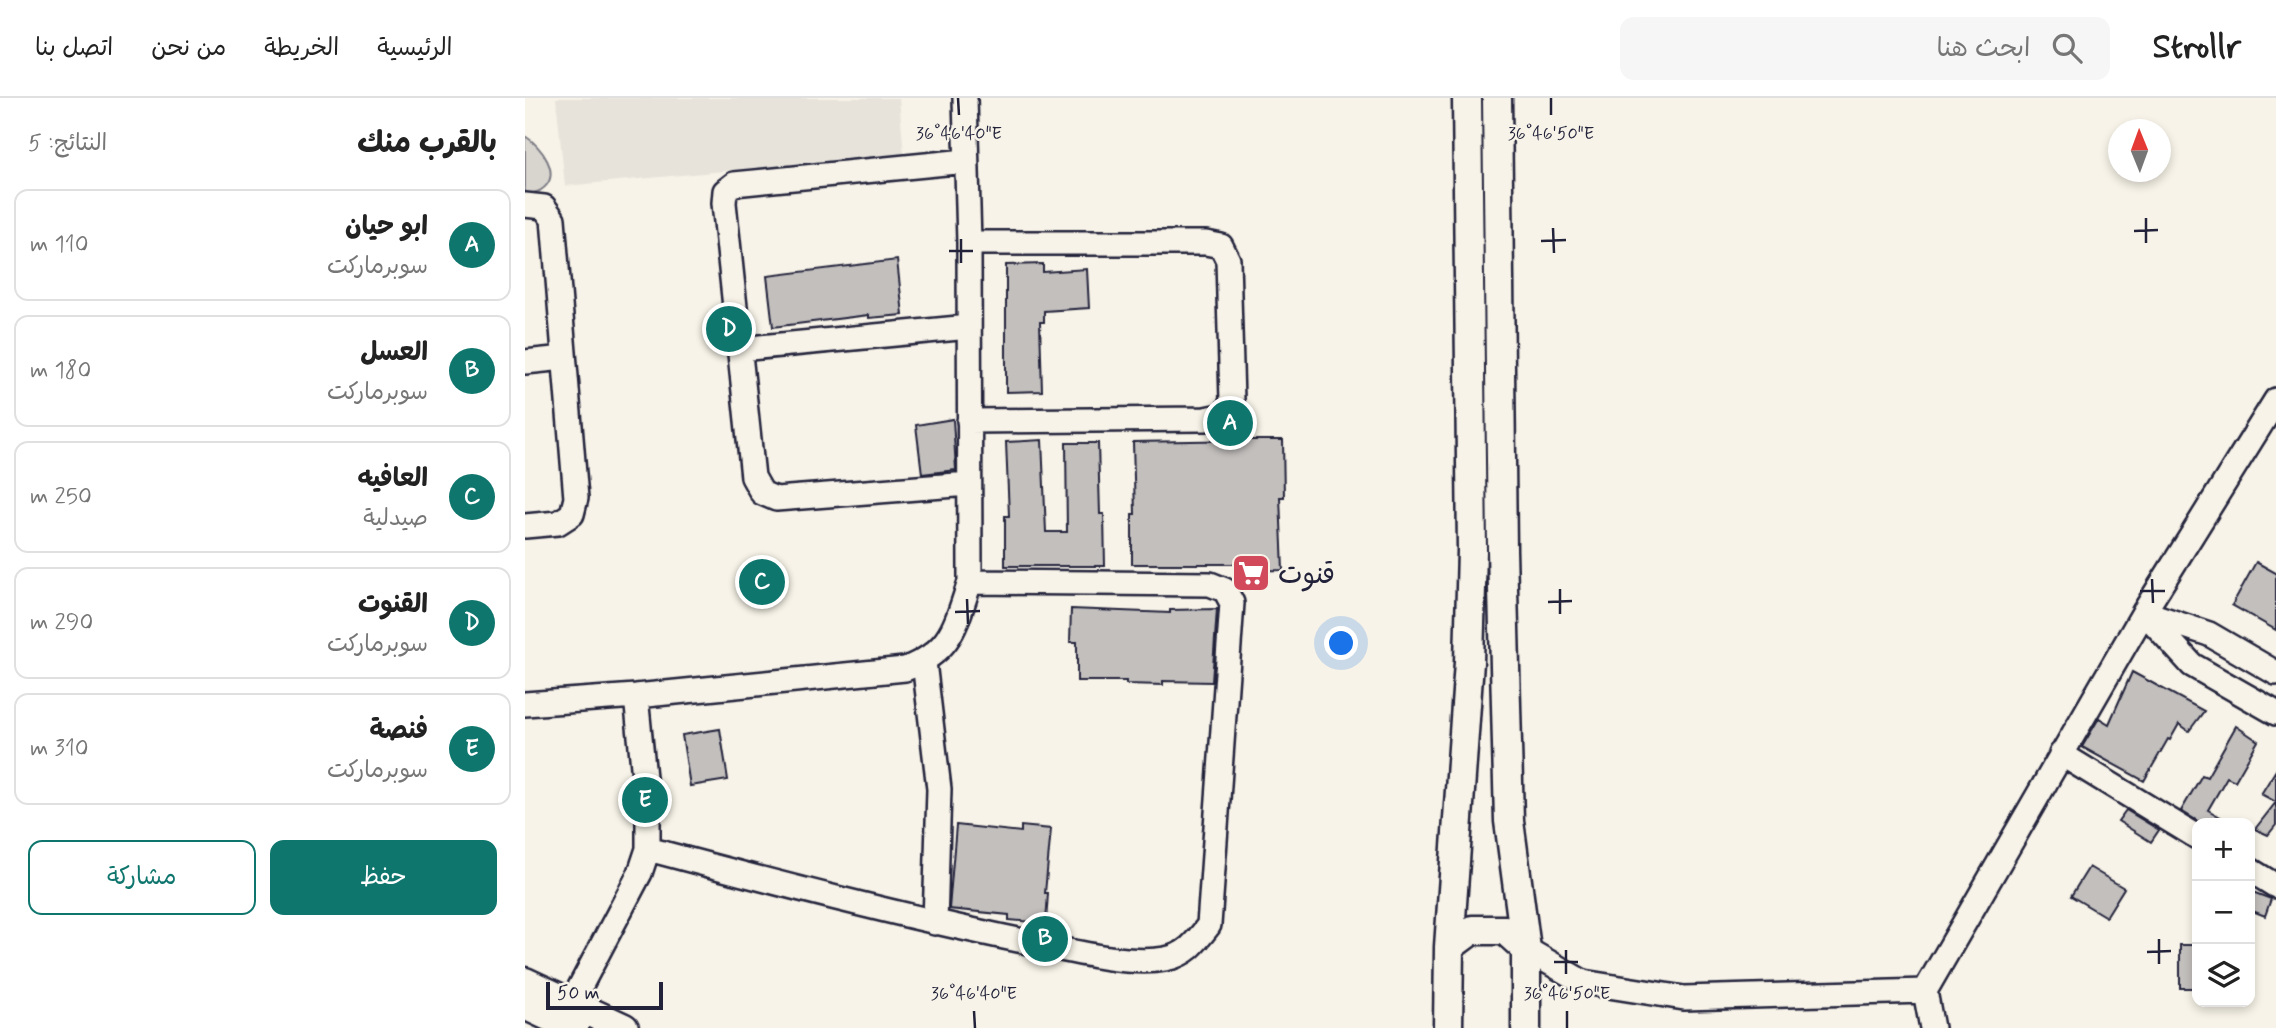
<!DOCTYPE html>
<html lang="ar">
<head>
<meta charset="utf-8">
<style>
	body { margin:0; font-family:Mynerve,"Playpen Sans Arabic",sans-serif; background:#f6f6f6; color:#222; direction:rtl }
	.controls { position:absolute; right:21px; bottom:21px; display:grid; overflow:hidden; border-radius:14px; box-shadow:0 4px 10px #0003 }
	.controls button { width:63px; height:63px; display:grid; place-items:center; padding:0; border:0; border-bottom:2px solid #e0e0e0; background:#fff; color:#222; font:35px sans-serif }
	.compass { position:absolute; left:1583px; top:21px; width:63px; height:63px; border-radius:50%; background:#fff; box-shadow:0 4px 10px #0003; rotate:359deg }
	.scale { position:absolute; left:21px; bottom:18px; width:117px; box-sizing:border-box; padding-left:7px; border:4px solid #22223b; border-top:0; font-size:19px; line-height:24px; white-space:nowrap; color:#22223b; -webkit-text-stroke:5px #f7f3e8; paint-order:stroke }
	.you { position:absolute; left:817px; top:546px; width:24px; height:24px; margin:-18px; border:5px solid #fff; border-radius:50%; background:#1a73e8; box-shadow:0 0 0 10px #1a73e833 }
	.badge { display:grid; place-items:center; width:46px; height:46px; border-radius:50%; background:#0f766e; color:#fff; font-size:23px; font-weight:700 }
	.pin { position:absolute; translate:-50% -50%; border:4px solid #fff; box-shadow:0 2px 7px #0006 }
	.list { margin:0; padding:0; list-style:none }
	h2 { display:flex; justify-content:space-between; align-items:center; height:91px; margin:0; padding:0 28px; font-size:30px }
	h2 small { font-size:23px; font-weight:400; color:#767676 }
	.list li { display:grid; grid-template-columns:46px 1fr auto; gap:21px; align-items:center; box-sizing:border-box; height:112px; margin:0 14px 14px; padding:0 14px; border:2px solid #e0e0e0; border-radius:14px }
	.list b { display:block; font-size:26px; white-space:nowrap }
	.list p { margin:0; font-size:23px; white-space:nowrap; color:#767676 }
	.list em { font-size:23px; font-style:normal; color:#767676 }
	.actions { display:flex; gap:14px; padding:21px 28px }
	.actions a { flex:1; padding:16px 0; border:2px solid #0f766e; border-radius:14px; text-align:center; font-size:24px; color:#0f766e }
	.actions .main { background:#0f766e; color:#fff }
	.icon { flex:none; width:38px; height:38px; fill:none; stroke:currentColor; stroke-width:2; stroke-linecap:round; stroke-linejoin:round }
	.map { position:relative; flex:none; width:1751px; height:930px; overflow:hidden; direction:ltr }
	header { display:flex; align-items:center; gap:42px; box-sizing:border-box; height:98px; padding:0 35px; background:#fff; border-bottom:2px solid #e0e0e0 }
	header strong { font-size:33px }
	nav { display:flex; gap:38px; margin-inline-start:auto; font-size:24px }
	.search { width:490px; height:63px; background:#f6f6f6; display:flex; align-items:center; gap:18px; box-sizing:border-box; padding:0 24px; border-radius:14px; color:#767676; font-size:26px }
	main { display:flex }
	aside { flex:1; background:#fff }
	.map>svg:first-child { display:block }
	.built { fill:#e7e3db }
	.green { fill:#d8d5cf; stroke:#7d7c85; stroke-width:2 }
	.building { fill:#c2bfbd; stroke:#22223b; stroke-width:2 }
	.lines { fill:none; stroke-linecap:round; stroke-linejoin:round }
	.minor-casing { stroke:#22223b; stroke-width:28 }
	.major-casing { stroke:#22223b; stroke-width:33 }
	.minor { stroke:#f7f3e8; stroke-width:23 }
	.major { stroke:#f7f3e8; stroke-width:28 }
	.ticks { fill:none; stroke:#22223b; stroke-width:2.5 }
	.labels { text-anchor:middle; stroke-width:5; stroke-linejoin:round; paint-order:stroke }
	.poi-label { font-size:28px; fill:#22223b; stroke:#f7f3e8; text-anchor:start }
	.ticks-label { font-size:18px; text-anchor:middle; fill:#22223b; stroke:#f7f3e8; stroke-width:5; stroke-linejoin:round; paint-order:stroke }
</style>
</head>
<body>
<header>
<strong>Strollr</strong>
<div class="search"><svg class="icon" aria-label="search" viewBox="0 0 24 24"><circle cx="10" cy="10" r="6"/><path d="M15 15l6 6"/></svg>ابحث هنا</div>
<nav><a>الرئيسية</a><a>الخريطة</a><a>من نحن</a><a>اتصل بنا</a></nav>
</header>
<main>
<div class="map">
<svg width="1751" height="930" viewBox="0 0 1751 930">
	<rect width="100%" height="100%" fill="#f7f3e8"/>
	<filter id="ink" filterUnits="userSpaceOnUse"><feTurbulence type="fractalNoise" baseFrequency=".0143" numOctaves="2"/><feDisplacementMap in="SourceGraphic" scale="14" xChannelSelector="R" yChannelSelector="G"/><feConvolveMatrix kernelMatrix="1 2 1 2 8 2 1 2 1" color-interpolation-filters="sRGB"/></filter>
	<g filter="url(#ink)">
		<path class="built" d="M 31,0 L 374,0 L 379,56 L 40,88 Z"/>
		<path class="green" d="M 0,38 C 15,47 39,77 16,92 C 12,95 4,95 0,97 Z"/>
		<path class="building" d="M 372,162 L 378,217 L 344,220 L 344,217 L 248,229 L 242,178 Z
			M 518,166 L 518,174 L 562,171 L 564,210 L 519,213 L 519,224 L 515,224 L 517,293 L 481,294 L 481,167 Z
			M 428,321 L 431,372 L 397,376 L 391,327 Z
			M 517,342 L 521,434 L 542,434 L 541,345 L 573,345 L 575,416 L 579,416 L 580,468 L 480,468 L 480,418 L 484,418 L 481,344 Z
			M 722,342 L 758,342 L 759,399 L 755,399 L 758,472 L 722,473 L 721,466 L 607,466 L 607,416 L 610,416 L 608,344 Z
			M 1731,464 L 1751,475 L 1751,532 L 1707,507 Z
			M 546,511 L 645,515 L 645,512 L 692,511 L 687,584 L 638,583 L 638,587 L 601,586 L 601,583 L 552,583 L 552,544 L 545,544 Z
			M 1607,574 L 1679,613 L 1664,633 L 1654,626 L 1645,642 L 1643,641 L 1619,683 L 1557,649 L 1574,620 L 1584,626 Z
			M 1711,628 L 1733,643 L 1710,683 L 1702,679 L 1683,712 L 1706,725 L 1676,725 L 1656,713 L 1677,677 L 1682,679 Z
			M 195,631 L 203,682 L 165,688 L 157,637 Z
			M 1751,672 L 1751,727 L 1743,737 L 1730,731 L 1751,704 L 1736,696 Z
			M 1601,712 L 1634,732 L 1626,744 L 1593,723 Z
			M 431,727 L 496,734 L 496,728 L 526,731 L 520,795 L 523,795 L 521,825 L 484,822 L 484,817 L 424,811 Z
			M 1564,769 L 1599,790 L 1581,819 L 1546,798 Z
			M 1725,793 L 1746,801 L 1740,818 L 1725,812 Z
			M 1655,847 L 1672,847 L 1672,890 L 1655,890 Z"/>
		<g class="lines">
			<defs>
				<path id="minor" d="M 441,63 L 209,86 L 200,93 L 199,105 L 228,379 L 237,395 L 251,401 L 444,386
					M 0,107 L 19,109 L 28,121 L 51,400 L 47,416 L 33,425 L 0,428
					M 444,145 L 681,145 L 696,148 L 703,162 L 707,303 L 700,317 L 680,321 L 444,323
					M 214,251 L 444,229
					M 0,264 L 39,260
					M 1619,514 L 1667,567 L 1751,615
					M 1621,515 L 1684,536 L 1751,575
					M 399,564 L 414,691 L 410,825
					M 0,606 L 111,598 L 380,571 C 427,553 430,528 445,484 L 444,145 L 440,0
					M 1536,656 L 1672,739
					M 123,751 C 247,784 372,817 498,843 C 537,851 601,868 640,861 C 662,857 671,844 684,827 L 707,505 L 700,492 L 685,486 L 445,484
					M 1725,772 L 1751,788
					M 1001,851 L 1058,884 L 1159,900 L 1400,893
					M 46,906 L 115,775 L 123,751 L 123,720 L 111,598
					M 1407,930 L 1400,893 L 1619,514 L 1751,302"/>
				<path id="major" d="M 972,0 L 977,452 L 984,723 L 1001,851 L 1001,930
					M 924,849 L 947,832 L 980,832 L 1001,851
					M 0,884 L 99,930
					M 0,907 L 49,930
					M 923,930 L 924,849 L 944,564 L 947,452 L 942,0"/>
			</defs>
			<use href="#minor" class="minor-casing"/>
			<use href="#major" class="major-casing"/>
			<use href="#minor" class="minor"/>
			<use href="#major" class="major"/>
		</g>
	</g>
	<path class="ticks" d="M 433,0 L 434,17M 1026,0 L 1026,17M 1621,120 L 1621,145M 1028,130 L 1029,155M 1609,133 L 1633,132M 436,141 L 436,165M 1016,143 L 1041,142M 424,153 L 448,153M 1627,481 L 1628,505M 1035,491 L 1035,516M 1615,493 L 1640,493M 442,501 L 443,526M 1023,504 L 1047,503M 430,514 L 455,513M 1634,841 L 1634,866M 1041,852 L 1041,876M 1622,854 L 1646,853M 1029,864 L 1053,864M 449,913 L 450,930M 1042,913 L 1042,930"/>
	<defs>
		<symbol id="supermarket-square" viewBox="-11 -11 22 22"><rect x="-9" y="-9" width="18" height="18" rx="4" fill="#d1495b" stroke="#f7f3e8"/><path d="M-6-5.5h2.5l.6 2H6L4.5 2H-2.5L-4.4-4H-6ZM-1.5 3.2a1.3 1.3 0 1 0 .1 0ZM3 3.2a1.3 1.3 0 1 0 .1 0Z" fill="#fff"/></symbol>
	</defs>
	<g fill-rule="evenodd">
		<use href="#supermarket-square" x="704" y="453" width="44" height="44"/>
	</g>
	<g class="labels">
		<g class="poi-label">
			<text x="753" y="485">قنوت</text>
		</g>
	</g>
	<g class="ticks-label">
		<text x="434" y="41">36°46'40"E</text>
		<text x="1026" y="41">36°46'50"E</text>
		<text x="449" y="901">36°46'40"E</text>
		<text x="1042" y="901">36°46'50"E</text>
	</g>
</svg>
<div class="controls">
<button>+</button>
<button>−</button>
<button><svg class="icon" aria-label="layers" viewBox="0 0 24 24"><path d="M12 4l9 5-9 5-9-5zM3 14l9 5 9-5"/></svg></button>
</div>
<svg class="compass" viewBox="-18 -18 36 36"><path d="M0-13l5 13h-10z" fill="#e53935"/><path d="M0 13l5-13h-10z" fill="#767676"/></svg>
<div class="scale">50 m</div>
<div class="you"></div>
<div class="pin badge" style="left:705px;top:325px">A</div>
<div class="pin badge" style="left:520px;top:841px">B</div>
<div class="pin badge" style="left:237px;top:484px">C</div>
<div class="pin badge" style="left:204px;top:231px">D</div>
<div class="pin badge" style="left:120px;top:702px">E</div>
</div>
<aside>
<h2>بالقرب منك<small>النتائج: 5</small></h2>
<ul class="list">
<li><span class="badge">A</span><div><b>ابو حيان</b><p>سوبرماركت</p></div><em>110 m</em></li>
<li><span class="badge">B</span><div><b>العسل</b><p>سوبرماركت</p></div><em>180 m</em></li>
<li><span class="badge">C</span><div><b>العافيه</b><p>صيدلية</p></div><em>250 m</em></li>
<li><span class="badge">D</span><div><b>القنوت</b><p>سوبرماركت</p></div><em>290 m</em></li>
<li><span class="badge">E</span><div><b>فنصة</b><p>سوبرماركت</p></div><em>310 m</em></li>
</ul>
<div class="actions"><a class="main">حفظ</a><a>مشاركة</a></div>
</aside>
</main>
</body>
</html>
